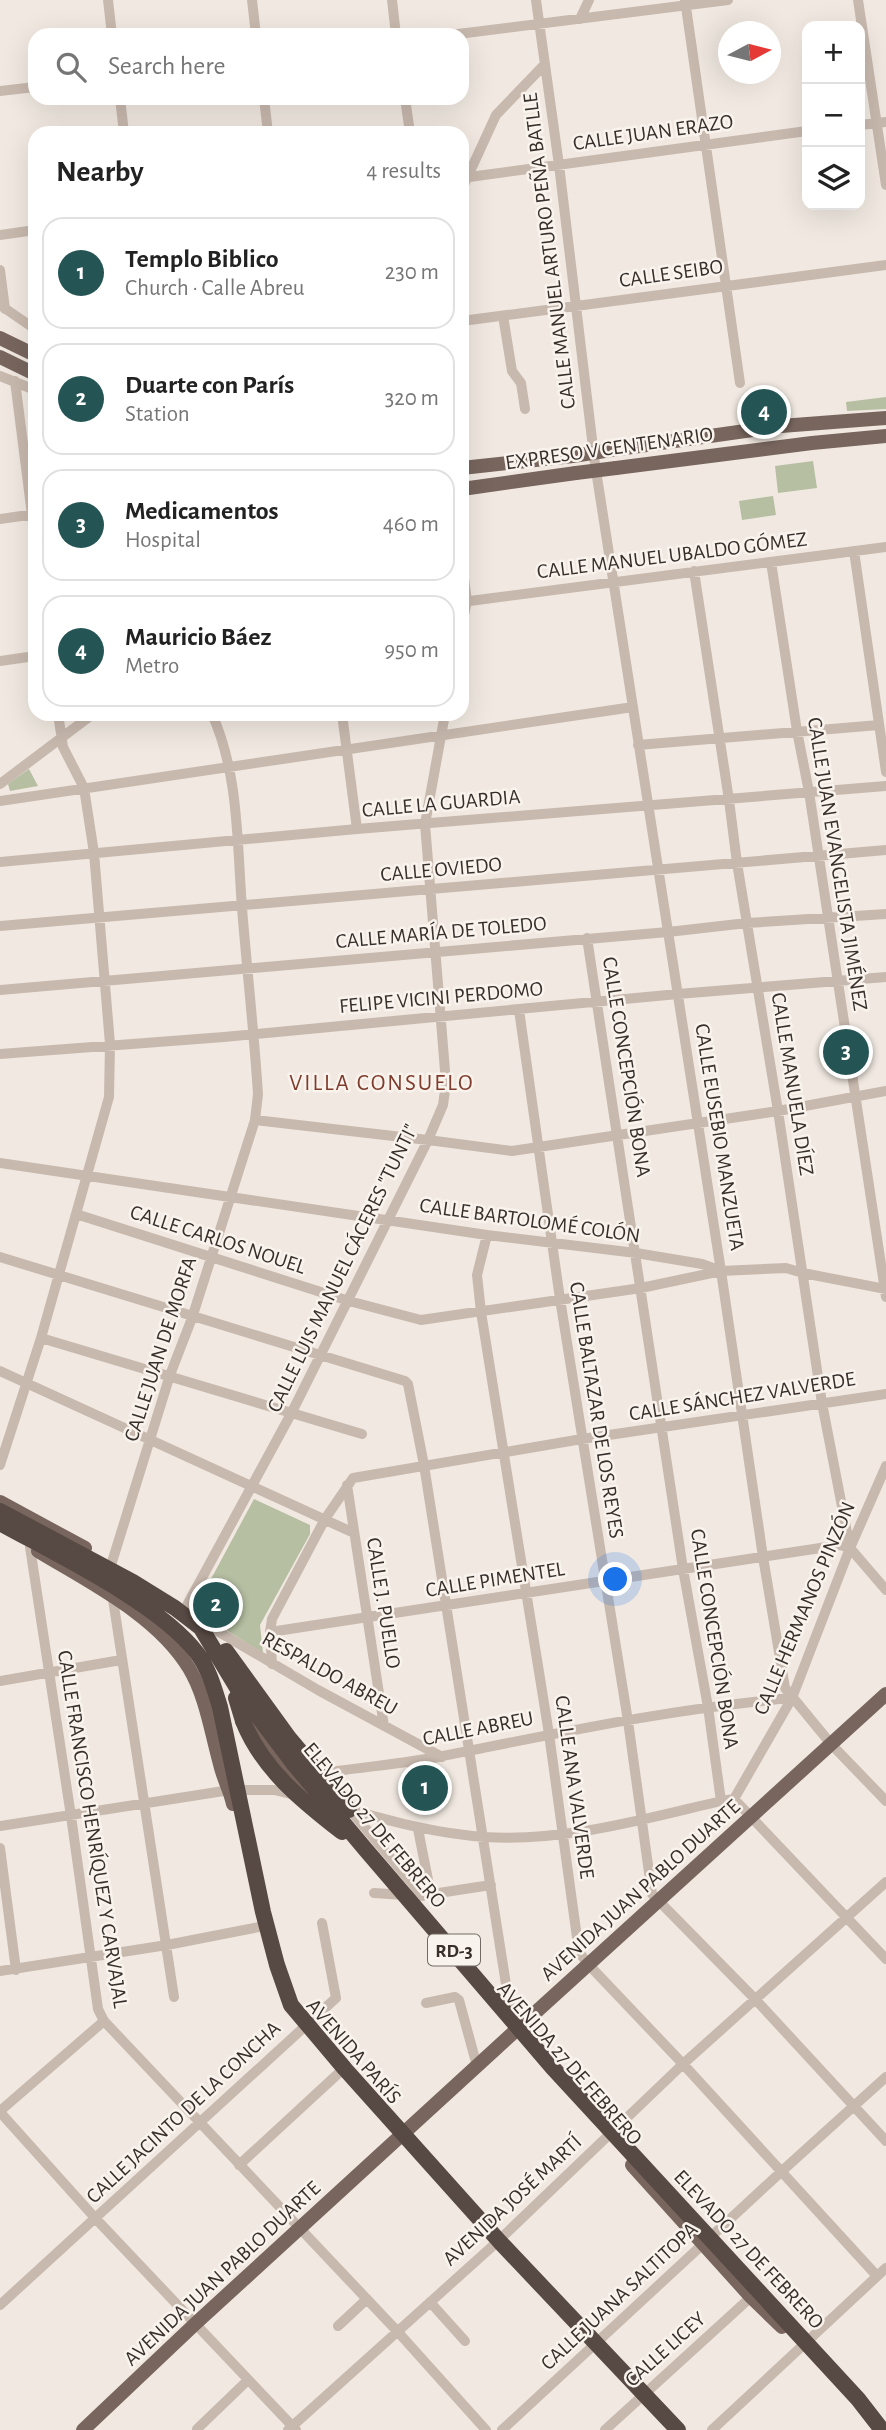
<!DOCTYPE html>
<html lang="en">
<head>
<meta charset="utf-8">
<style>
	body { margin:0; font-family:"Alegreya Sans",sans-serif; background:#f2f2f2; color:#222 }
	.controls { position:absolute; right:21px; top:21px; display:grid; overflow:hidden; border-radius:14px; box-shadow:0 7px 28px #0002 }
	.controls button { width:63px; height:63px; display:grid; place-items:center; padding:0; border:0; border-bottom:2px solid #e0e0e0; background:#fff; color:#222; font:35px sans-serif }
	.compass { position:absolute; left:718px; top:21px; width:63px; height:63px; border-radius:50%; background:#fff; box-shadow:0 7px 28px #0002; rotate:83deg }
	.you { position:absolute; left:616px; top:1580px; width:24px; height:24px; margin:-18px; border:5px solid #fff; border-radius:50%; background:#1a73e8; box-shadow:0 0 0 10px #1a73e833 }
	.badge { display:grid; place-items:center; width:46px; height:46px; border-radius:50%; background:#255455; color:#fff; font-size:23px; font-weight:700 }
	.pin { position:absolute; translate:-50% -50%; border:4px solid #fff; box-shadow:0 2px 7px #0006 }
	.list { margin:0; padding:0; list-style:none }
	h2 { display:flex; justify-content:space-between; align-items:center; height:91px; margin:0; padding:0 28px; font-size:30px }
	h2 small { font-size:23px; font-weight:400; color:#767676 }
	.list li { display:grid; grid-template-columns:46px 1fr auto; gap:21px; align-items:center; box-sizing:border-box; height:112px; margin:0 14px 14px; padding:0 14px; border:2px solid #e0e0e0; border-radius:21px }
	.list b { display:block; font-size:26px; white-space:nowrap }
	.list p { margin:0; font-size:23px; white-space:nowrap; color:#767676 }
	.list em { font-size:23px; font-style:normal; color:#767676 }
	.icon { flex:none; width:38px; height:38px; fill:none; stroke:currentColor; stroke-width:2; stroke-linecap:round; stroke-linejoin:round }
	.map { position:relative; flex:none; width:886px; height:2430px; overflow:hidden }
	.search { position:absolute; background:#fff; box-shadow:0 7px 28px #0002; left:28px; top:28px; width:441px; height:77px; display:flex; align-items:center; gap:18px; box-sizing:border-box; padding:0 24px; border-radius:21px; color:#767676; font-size:26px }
	.panel { position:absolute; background:#fff; box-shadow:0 7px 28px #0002; left:28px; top:126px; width:441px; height:595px; border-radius:21px }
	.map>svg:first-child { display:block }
	.green { fill:#b6bfa2 }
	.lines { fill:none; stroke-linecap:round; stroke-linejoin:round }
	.minor { stroke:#c8b9ae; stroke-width:10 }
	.major { stroke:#78665e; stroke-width:14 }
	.highway { stroke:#574943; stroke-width:16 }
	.major-bridge { stroke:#78665e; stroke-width:14 }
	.highway-bridge { stroke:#574943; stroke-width:16 }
	.labels { text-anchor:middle; stroke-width:5; stroke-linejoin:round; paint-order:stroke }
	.shield { fill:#f9f3ed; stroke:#726a65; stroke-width:2 }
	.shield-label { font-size:19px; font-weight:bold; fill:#382f2b }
	.street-label { font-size:21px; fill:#382f2b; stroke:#f9f3ed }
	.neighbourhood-label { font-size:23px; letter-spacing:2px; fill:#7f3c2c; stroke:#f9f3ed }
</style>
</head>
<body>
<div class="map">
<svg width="886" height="2430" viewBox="0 0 886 2430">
	<rect width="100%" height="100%" fill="#f1e9e1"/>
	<path class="green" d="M 886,397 L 886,409 L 847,411 L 846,402 Z
		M 813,461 L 817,488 L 778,493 L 775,466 Z
		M 773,496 L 776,515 L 742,520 L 739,501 Z
		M 29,769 L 38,786 L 10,791 L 8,784 Z
		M 254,1499 L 310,1525 L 310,1534 L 260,1625 L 263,1653 L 199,1613 L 197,1605 Z"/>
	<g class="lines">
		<path class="minor" d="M 108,0 L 112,35
			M 252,0 L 256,35
			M 392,0 L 396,35
			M 536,0 L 559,165 L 595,464 L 721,1271 L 763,1557 L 785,1688 L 831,1744 L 886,1801
			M 685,0 L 740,383
			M 858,0 L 886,185
			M 580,19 L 589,0
			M 450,35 L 728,0
			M 0,91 L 35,87
			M 120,98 L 124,133
			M 264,98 L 268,133
			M 405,98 L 410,133
			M 860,125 L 886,122
			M 462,178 L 807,131
			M 462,189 L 496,115 L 545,64
			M 0,235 L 35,230
			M 0,270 L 5,309
			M 0,305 L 35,329
			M 503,316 L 512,371 L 521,383 L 525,409
			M 462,321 L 886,265
			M 0,376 L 35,390
			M 15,381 L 35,538
			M 0,519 L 35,514
			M 854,551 L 886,772
			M 771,562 L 797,731 L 809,792 L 886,1297
			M 462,564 L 467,601 L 462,625
			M 694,571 L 729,800 L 737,863 L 778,1111 L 822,1403 L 850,1548 L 886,1590
			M 462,602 L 886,547
			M 0,661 L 35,656
			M 342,714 L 357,829
			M 638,745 L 879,725
			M 0,784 L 93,714
			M 0,801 L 633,707
			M 0,862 L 357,829 L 886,786
			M 0,926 L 886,850
			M 587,938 L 683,1569 L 708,1707 L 721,1801 L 734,1799 L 886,1959
			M 0,990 L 668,932 L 747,923 L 886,914
			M 519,1010 L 560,1299 L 628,1721 L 652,1894 L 756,2000 L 886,2141
			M 0,1054 L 224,1037 L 678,994 L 886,977
			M 255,1120 L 428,1140 L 512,1151 L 778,1111 L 886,1091
			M 0,1163 L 487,1235 L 636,1253 L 702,1264 L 721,1271 L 786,1268 L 803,1273 L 886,1289
			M 76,1214 L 349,1301 L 421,1320 L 641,1288 L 721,1271
			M 487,1235 L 477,1275 L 481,1312 L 549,1734 L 579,1952 L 588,1964 L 683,2064 L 877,2276
			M 0,1257 L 405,1381 L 408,1384 L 424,1465 L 508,1997 L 515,2018
			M 41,1338 L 362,1434
			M 0,1371 L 354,1533
			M 0,1465 L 41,1338 L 109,1097 L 110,1044 L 94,853 L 84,788 L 63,747 L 58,714
			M 347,1485 L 384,1726
			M 30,1547 L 71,1816 L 98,2009 L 104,2021 L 397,2331 L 486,2430
			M 112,1577 L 112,1562 L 170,1375 L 192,1318 L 255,1120 L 258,1094 C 254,1032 247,970 242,908 C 237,843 239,774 212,714
			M 112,1593 L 174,1997
			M 185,1609 L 292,1412 L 428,1140 L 443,1105 L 446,1083 L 425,824 L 445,714
			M 200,1621 L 318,1690 L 442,1757
			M 270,1632 L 840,1545 L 850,1548
			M 272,1664 L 270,1632 L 272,1619 L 325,1519 L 353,1478 L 582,1439 L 886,1394
			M 0,1681 L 121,1660
			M 337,1771 C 372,1766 409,1763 443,1756 C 559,1733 674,1708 792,1698
			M 734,1799 L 792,1698 L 850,1548 L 886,1466
			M 344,1808 C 391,1821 436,1834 485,1837 C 565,1842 644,1819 721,1801
			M 350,1810 L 423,1896
			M 0,1826 L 230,1790 L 274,1790 L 295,1795
			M 418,1829 L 431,1895
			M 0,1848 L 16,1970
			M 374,1893 L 419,1896 L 491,1885
			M 0,1971 L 167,1945 L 259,1927
			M 426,2003 L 455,1997 L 459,2000 L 477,2066
			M 0,2111 L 104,2021
			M 0,2112 L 96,2219 L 296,2430
			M 239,2165 L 341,2071
			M 430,2302 L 465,2341
			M 0,2305 L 336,1998 L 322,1923
			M 338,2326 L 367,2299
			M 197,2429 L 248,2380
			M 288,2430 L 496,2243 L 683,2064 L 886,1882
			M 502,2430 L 782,2171 L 886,2077
			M 605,2430 L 751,2297
			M 712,2430 L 886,2268"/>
		<path class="major" d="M 0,338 L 35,355
			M 0,357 L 35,374
			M 611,450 L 781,426 L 886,418
			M 462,468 L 573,456
			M 616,468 L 812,443 L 886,436
			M 462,489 L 576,473
			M 0,1502 L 85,1548
			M 38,1551 C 89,1582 157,1615 189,1668 C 206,1696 211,1732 220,1764 C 223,1778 230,1790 233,1804
			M 254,1729 L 267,1748 L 314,1802
			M 632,2165 L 751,2297 L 782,2327
			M 83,2430 L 195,2324 L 514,2032 L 886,1694"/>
		<path class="highway" d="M 236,1698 L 243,1721
			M 338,1796 L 349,1810"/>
		<path class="major-bridge" d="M 573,456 L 611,450
			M 576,473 L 616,468"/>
		<path class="highway-bridge" d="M 0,1511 L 133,1582 L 175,1608 L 201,1628 L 239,1691 L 293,1763 L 366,1850 L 552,2067 L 858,2399 L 882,2430
			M 0,1523 C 56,1554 159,1603 197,1653 C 209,1669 214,1688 220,1707 L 263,1912 L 277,1965 L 291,2005 L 345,2069 L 500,2242 L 678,2430
			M 226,1651 L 289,1738 L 338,1796
			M 243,1721 C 262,1769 302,1801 342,1832"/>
	</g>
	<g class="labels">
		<rect class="shield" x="428" y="1934.5" width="52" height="31" rx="5"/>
		<g class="shield-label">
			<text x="454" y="1957">RD-3</text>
		</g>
		<g class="street-label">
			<text transform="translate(653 132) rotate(-8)" y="7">CALLE JUAN ERAZO</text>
			<text transform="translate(549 251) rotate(-97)" y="7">CALLE MANUEL ARTURO PEÑA BATLLE</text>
			<text transform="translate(671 273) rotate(-8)" y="7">CALLE SEIBO</text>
			<text transform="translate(609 448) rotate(-8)" y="7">EXPRESO V CENTENARIO</text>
			<text transform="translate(672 555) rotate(-7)" y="7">CALLE MANUEL UBALDO GÓMEZ</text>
			<text transform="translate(441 803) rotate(-5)" y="7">CALLE LA GUARDIA</text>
			<text transform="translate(838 864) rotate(81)" y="7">CALLE JUAN EVANGELISTA JIMÉNEZ</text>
			<text transform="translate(441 869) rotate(-5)" y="7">CALLE OVIEDO</text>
			<text transform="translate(441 932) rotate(-5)" y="7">CALLE MARÍA DE TOLEDO</text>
			<text transform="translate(441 997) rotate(-5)" y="7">FELIPE VICINI PERDOMO</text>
			<text transform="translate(627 1067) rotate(81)" y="7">CALLE CONCEPCIÓN BONA</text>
			<text transform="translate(793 1084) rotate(81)" y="7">CALLE MANUELA DÍEZ</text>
			<text transform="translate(720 1137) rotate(81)" y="7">CALLE EUSEBIO MANZUETA</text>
			<text transform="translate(530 1220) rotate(8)" y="7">CALLE BARTOLOMÉ COLÓN</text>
			<text transform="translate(218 1239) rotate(18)" y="7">CALLE CARLOS NOUEL</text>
			<text transform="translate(342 1268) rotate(-64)" y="7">CALLE LUIS MANUEL CÁCERES "TUNTI"</text>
			<text transform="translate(160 1349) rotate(-72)" y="7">CALLE JUAN DE MORFA</text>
			<text transform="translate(742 1396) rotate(-9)" y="7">CALLE SÁNCHEZ VALVERDE</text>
			<text transform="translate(597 1410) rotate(81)" y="7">CALLE BALTAZAR DE LOS REYES</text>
			<text transform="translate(495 1579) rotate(-9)" y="7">CALLE PIMENTEL</text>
			<text transform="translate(384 1603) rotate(81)" y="7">CALLE J. PUELLO</text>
			<text transform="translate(804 1608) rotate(-67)" y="7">CALLE HERMANOS PINZÓN</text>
			<text transform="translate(715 1639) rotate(81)" y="7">CALLE CONCEPCIÓN BONA</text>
			<text transform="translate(330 1673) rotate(29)" y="7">RESPALDO ABREU</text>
			<text transform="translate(478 1728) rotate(-11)" y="7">CALLE ABREU</text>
			<text transform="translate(575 1787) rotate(82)" y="7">CALLE ANA VALVERDE</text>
			<text transform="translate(375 1825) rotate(50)" y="7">ELEVADO 27 DE FEBRERO</text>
			<text transform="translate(93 1829) rotate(81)" y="7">CALLE FRANCISCO HENRÍQUEZ Y CARVAJAL</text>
			<text transform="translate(640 1890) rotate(-42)" y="7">AVENIDA JUAN PABLO DUARTE</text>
			<text transform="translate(354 2051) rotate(49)" y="7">AVENIDA PARÍS</text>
			<text transform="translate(570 2063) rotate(49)" y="7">AVENIDA 27 DE FEBRERO</text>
			<text transform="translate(183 2112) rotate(-43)" y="7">CALLE JACINTO DE LA CONCHA</text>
			<text transform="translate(512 2200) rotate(-43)" y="7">AVENIDA JOSÉ MARTÍ</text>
			<text transform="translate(749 2249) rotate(47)" y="7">ELEVADO 27 DE FEBRERO</text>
			<text transform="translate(222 2273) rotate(-43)" y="7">AVENIDA JUAN PABLO DUARTE</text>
			<text transform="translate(619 2296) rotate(-43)" y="7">CALLE JUANA SALTITOPA</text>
			<text transform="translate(665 2349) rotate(-42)" y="7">CALLE LICEY</text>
		</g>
		<g class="neighbourhood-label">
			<text x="382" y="1090">VILLA CONSUELO</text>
		</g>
	</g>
</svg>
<div class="controls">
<button>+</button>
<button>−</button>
<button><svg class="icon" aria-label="layers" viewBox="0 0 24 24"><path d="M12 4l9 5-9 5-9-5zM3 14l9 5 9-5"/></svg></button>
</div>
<svg class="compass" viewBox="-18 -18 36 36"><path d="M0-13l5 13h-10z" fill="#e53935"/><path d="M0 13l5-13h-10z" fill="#767676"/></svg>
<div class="you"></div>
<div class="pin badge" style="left:425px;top:1788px">1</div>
<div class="pin badge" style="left:216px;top:1605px">2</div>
<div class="pin badge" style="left:846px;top:1052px">3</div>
<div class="pin badge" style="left:764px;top:412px">4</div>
<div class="search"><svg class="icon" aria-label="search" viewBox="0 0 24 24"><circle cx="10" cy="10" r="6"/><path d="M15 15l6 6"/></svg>Search here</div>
<section class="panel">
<h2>Nearby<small>4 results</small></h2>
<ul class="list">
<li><span class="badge">1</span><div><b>Templo Biblico</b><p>Church · Calle Abreu</p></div><em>230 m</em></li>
<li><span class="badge">2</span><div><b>Duarte con París</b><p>Station</p></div><em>320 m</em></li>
<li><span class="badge">3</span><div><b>Medicamentos</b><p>Hospital</p></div><em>460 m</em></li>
<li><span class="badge">4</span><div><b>Mauricio Báez</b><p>Metro</p></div><em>950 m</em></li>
</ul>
</section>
</div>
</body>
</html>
